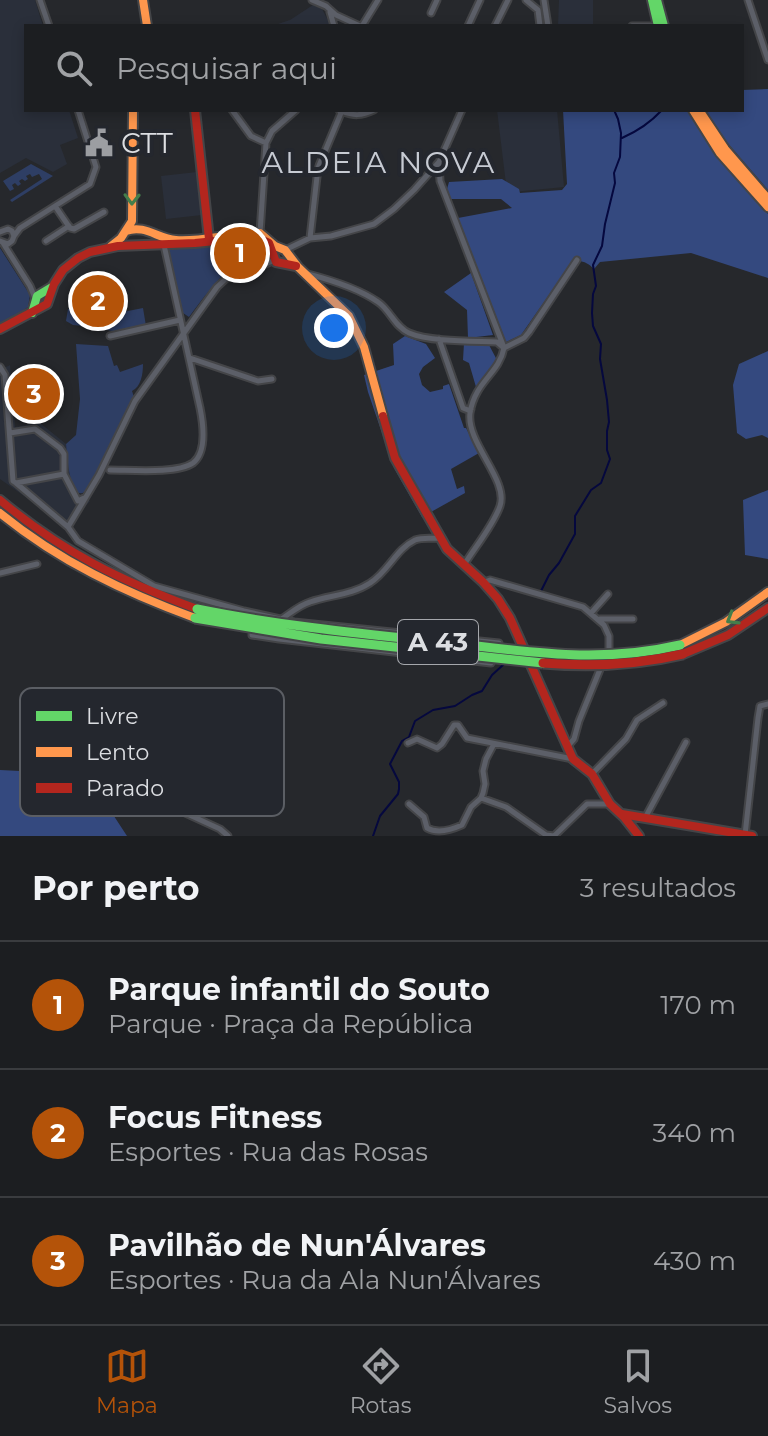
<!DOCTYPE html>
<html lang="pt">
<head>
<meta charset="utf-8">
<style>
	body { margin:0; font-family:Montserrat,sans-serif; background:#292b2e; color:#f1f3f6 }
	.you { position:absolute; left:334px; top:328px; width:28px; height:28px; margin:-20px; border:6px solid #fff; border-radius:50%; background:#1a73e8; box-shadow:0 0 0 12px #1a73e833 }
	.badge { display:grid; place-items:center; width:52px; height:52px; border-radius:50%; background:#b45309; color:#fff; font-size:26px; font-weight:700 }
	.pin { position:absolute; translate:-50% -50%; border:4px solid #fff; box-shadow:0 2px 8px #0006 }
	.list { margin:0; padding:0; list-style:none }
	h2 { display:flex; justify-content:space-between; align-items:center; height:104px; margin:0; padding:0 32px; font-size:34px }
	h2 small { font-size:26px; font-weight:400; color:#a0a2a5 }
	.list li { display:grid; grid-template-columns:52px 1fr auto; gap:24px; align-items:center; box-sizing:border-box; height:128px; padding:0 32px; border-top:2px solid #3a3c3f }
	.list b { display:block; font-size:30px; white-space:nowrap }
	.list p { margin:0; font-size:26px; white-space:nowrap; color:#a0a2a5 }
	.list em { font-size:26px; font-style:normal; color:#a0a2a5 }
	.icon { flex:none; width:44px; height:44px; fill:none; stroke:currentColor; stroke-width:2; stroke-linecap:round; stroke-linejoin:round }
	.map { position:relative; flex:none; width:768px; height:836px; overflow:hidden }
	.search { position:absolute; background:#1c1e21; box-shadow:0 4px 12px #0003; left:24px; right:24px; top:24px; height:88px; display:flex; align-items:center; gap:20px; box-sizing:border-box; padding:0 28px; border-radius:0px; color:#a0a2a5; font-size:30px }
	.sheet { height:488px; background:#1c1e21 }
	nav { display:flex; justify-content:space-around; align-items:center; box-sizing:border-box; height:112px; border-top:2px solid #3a3c3f; background:#1c1e21; font-size:22px; color:#a0a2a5 }
	nav a { display:grid; justify-items:center; gap:4px }
	nav .on { color:#b45309 }
	.map>svg:first-child { display:block }
	.built { fill:#2a2f3a }
	.green { fill:#2e3e64 }
	.forest { fill:#34497f }
	.lines { fill:none; stroke-linecap:round; stroke-linejoin:round }
	.stream { stroke:#05083e; stroke-width:2 }
	.street-casing { stroke:#444548; stroke-width:9 }
	.fast-casing { stroke:#444548; stroke-width:12 }
	.slow-casing { stroke:#444548; stroke-width:12 }
	.jam-casing { stroke:#444548; stroke-width:12 }
	.street { stroke:#5c5f68; stroke-width:5 }
	.fast { stroke:#63d668; stroke-width:8 }
	.slow { stroke:#ff974d; stroke-width:8 }
	.jam { stroke:#b3261e; stroke-width:8 }
	.fast-bridge-casing { stroke:#444548; stroke-width:13; stroke-linecap:butt }
	.jam-bridge-casing { stroke:#444548; stroke-width:13; stroke-linecap:butt }
	.fast-bridge { stroke:#63d668; stroke-width:9 }
	.jam-bridge { stroke:#b3261e; stroke-width:9 }
	.oneway { stroke:#447e4b }
	.labels { text-anchor:middle; stroke-width:8; stroke-linejoin:round; paint-order:stroke }
	.shield { fill:#24272e; stroke:#a5a7ac; stroke-width:2 }
	.shield-label { font-size:26px; font-weight:bold; fill:#dcdee2 }
	.poi-label { font-size:28px; fill:#dcdee2; stroke:#24272e; text-anchor:start }
	.neighbourhood-label { font-size:30px; letter-spacing:2px; fill:#c7cbd3; stroke:#24272e }
	.key { fill:#24272e; stroke:#5b5e64; stroke-width:2 }
	.key-label { font-size:22px; fill:#dcdee2 }
</style>
</head>
<body>
<div class="map">
<svg width="768" height="836" viewBox="0 0 768 836">
	<rect width="100%" height="100%" fill="#26282c"/>
	<path class="built" d="M 0,0 L 35,0 L 43,26 L 26,26 L 26,110 L 69,110 L 78,138 L 60,145 L 67,164 L 53,172 L 26,158 L 0,173 Z
		M 559,0 L 593,0 L 593,26 L 558,26 Z
		M 313,5 L 322,9 L 331,26 L 272,26 L 290,20 Z
		M 497,110 L 557,110 L 564,187 L 513,192 L 506,184 Z
		M 197,172 L 202,215 L 166,219 L 161,176 Z
		M 10,365 L 15,427 L 40,423 L 66,444 L 71,479 L 74,490 L 90,501 L 68,527 L 0,479 L 0,370 Z"/>
	<path class="green" d="M 31,164 L 53,176 L 12,202 L 10,200 L 42,179 L 39,174 L 32,177 L 30,174 L 26,176 L 28,179 L 25,181 L 22,179 L 19,181 L 21,184 L 18,186 L 15,183 L 12,185 L 14,189 L 10,191 L 3,181 Z
		M 259,242 C 265,246 271,248 269,256 L 262,260 L 261,257 L 249,257 C 243,260 238,262 232,267 C 216,280 201,301 189,317 L 183,313 L 168,247 C 184,246 203,250 217,243 Z
		M 0,248 L 30,295 L 28,307 L 19,314 L 0,324 Z
		M 72,308 L 113,314 L 143,308 L 146,326 C 131,329 116,335 103,328 L 73,325 L 66,321 L 68,309 Z
		M 76,344 L 108,346 L 114,366 L 117,365 L 120,372 L 143,364 C 143,374 141,387 132,391 L 134,397 L 90,486 C 70,514 67,453 66,444 L 76,435 L 80,399 Z
		M 26,373 L 56,396 L 42,415 L 13,392 Z"/>
	<path class="forest" d="M 768,89 L 768,190 L 718,132 L 706,110 L 742,110 L 742,90 Z
		M 563,110 L 687,110 L 723,163 L 768,214 L 768,278 L 691,253 L 600,262 L 594,269 C 587,262 582,260 572,262 L 521,335 L 506,342 L 458,218 L 512,208 L 501,199 L 451,199 L 447,189 L 449,182 L 502,179 L 519,189 L 520,193 L 562,190 L 567,184 Z
		M 471,273 L 493,335 L 468,338 L 467,310 L 444,292 Z
		M 405,336 L 426,344 L 435,358 L 423,367 L 419,374 L 422,385 L 430,392 L 443,389 L 443,386 L 449,384 L 464,428 L 466,428 L 479,453 L 451,469 L 457,489 L 464,486 L 465,493 L 422,517 L 394,468 L 368,392 L 364,375 L 394,365 L 393,344 Z
		M 464,343 L 489,345 L 497,360 L 476,387 L 469,363 L 463,360 Z
		M 768,351 L 768,438 L 762,435 L 746,439 L 737,433 L 733,385 L 739,364 Z
		M 768,490 L 768,559 L 745,555 L 743,500 Z
		M 49,726 L 63,731 L 81,779 L 73,807 L 110,810 L 127,836 L 0,836 L 0,770 L 40,772 L 42,730 Z"/>
	<g class="lines">
		<path class="stream" d="M 622,138 C 638,131 650,123 662,110
			M 541,591 L 549,575 L 559,563 L 575,534 L 575,516 L 591,490 L 601,483 L 610,459 L 607,450 L 607,431 L 609,422 L 607,400 L 600,359 L 601,344 L 593,326 L 592,313 L 593,294 L 596,286 L 593,265 L 602,246 L 605,224 L 615,183 L 614,173 L 620,157 L 621,133 L 618,119 L 614,110
			M 373,836 L 380,816 L 398,794 L 399,789 L 399,782 L 390,764 L 402,741 L 409,737 L 415,721 L 433,710 L 455,706 L 472,695 L 482,691 L 492,675 L 503,665"/>
		<defs>
			<path id="street" d="M 40,0 L 49,26
				M 312,0 L 326,6 L 336,15 L 360,26
				M 526,0 L 538,10 L 540,26
				M 544,0 L 548,26
				M 748,0 L 768,60
				M 330,12 L 334,26
				M 431,13 L 437,0
				M 362,26 L 378,0
				M 468,26 L 480,0
				M 495,26 L 508,0
				M 632,26 L 652,26
				M 232,110 L 251,136 L 266,143
				M 341,111 C 354,116 361,116 374,110
				M 439,163 L 440,181 L 503,345
				M 55,206 L 70,228 L 74,229 L 104,212
				M 0,232 L 8,229 L 12,231 L 14,236 L 12,241 L 8,244 L 0,241
				M 260,233 L 266,143 L 272,131 L 296,110
				M 14,236 L 20,228 L 90,184 L 96,167 L 78,110
				M 310,238 L 318,168 L 341,113 L 339,110
				M 46,241 L 69,226
				M 3,243 L 30,286 L 35,298
				M 285,250 L 310,238 L 331,236 L 374,224 L 394,209 L 414,190 L 439,162 L 462,110
				M 308,274 C 331,280 358,288 378,302 C 390,310 395,327 409,333 C 430,342 473,341 497,342 L 504,348
				M 110,336 L 180,320
				M 439,339 L 463,408 L 468,410 L 471,409
				M 504,348 L 524,338 L 529,332 L 577,260
				M 190,358 L 258,381 L 272,379
				M 0,367 L 5,375 L 13,481 L 16,483 L 64,474
				M 10,433 L 35,429 L 60,448 L 64,454 L 64,474 L 78,501 L 84,498
				M 110,470 C 131,470 177,474 193,463 C 207,452 203,423 200,408 L 164,245
				M 16,483 L 68,527 L 99,475 L 135,401 L 217,287 L 241,265 L 263,265 L 275,260
				M 68,527 L 78,541 L 154,586 L 244,611 L 294,622 L 499,643 L 491,663 L 279,639 L 252,635 L 254,614
				M 464,565 C 475,547 493,526 500,506 C 509,480 466,443 470,413 C 475,381 499,374 504,348
				M 0,573 L 37,564
				M 484,582 L 490,580 L 583,607 L 604,625 L 609,636 L 609,649 L 607,654
				M 591,613 L 608,594
				M 283,618 C 292,612 300,605 310,602 C 330,595 352,595 370,583 C 388,572 396,549 415,540 C 423,537 432,539 440,538
				M 600,619 L 633,619
				M 408,743 L 417,739 L 437,748 L 442,744 L 454,725 L 458,725 L 467,738 L 573,759
				M 567,747 L 574,739 L 579,721 L 601,667
				M 140,758 L 165,802 L 172,807 L 220,829 L 228,836
				M 592,774 L 626,739 L 637,720 L 663,703
				M 481,798 L 506,807 L 546,835 L 554,836 L 587,804 L 609,804
				M 409,804 L 424,817 L 427,828 C 438,834 451,830 462,825 L 471,807 L 481,798 L 483,793 L 485,784 L 483,771 L 486,759 L 494,744
				M 645,818 L 686,742
				M 745,835 L 758,718 L 760,706 L 768,704"/>
			<path id="fast" d="M 652,0 L 658,26
				M 657,0 L 664,26
				M 32,313 L 37,296 L 52,287"/>
			<path id="slow" d="M 143,0 L 147,26
				M 693,110 L 720,153 L 768,207
				M 699,110 L 725,149 L 768,199
				M 126,231 C 145,224 158,239 176,240 C 204,242 232,232 260,233 L 275,246 L 285,250 L 298,267 L 349,316 L 364,347 L 383,416
				M 111,246 L 121,238 L 132,221 L 133,110
				M 0,513 C 59,561 124,592 195,618
				M 680,645 L 726,622 L 768,592"/>
			<path id="jam" d="M 195,110 L 209,239
				M 0,329 L 47,304 L 54,284 L 63,270 L 78,258 L 90,252 L 118,246 L 195,243 L 256,237 L 269,243 L 276,262 L 296,266
				M 383,416 L 395,458 L 447,549 L 483,582 L 498,599 L 510,618 L 573,759 L 592,774 L 610,804 L 624,817 L 639,836
				M 0,500 C 62,552 121,581 197,609
				M 683,654 L 728,635 L 768,608
				M 622,814 L 752,836"/>
		</defs>
		<use href="#street" class="street-casing"/>
		<use href="#fast" class="fast-casing"/>
		<use href="#slow" class="slow-casing"/>
		<use href="#jam" class="jam-casing"/>
		<use href="#street" class="street"/>
		<use href="#fast" class="fast"/>
		<use href="#slow" class="slow"/>
		<use href="#jam" class="jam"/>
		<defs>
			<path id="fast-bridge" d="M 197,609 C 281,626 365,634 450,643 C 532,652 598,664 680,645
				M 195,618 L 321,639 L 543,663"/>
			<path id="jam-bridge" d="M 543,663 C 591,667 636,665 683,654"/>
		</defs>
		<use href="#fast-bridge" class="fast-bridge-casing"/>
		<use href="#jam-bridge" class="jam-bridge-casing"/>
		<use href="#fast-bridge" class="fast-bridge"/>
		<use href="#jam-bridge" class="jam-bridge"/>
	</g>
	<defs><path id="oneway-chevron" d="M-2-3.5L2.5 0L-2 3.5" fill="none" stroke-width="1.6" stroke-linecap="round" stroke-linejoin="round" transform="scale(2)"/></defs>
	<g class="oneway">
		<use href="#oneway-chevron" transform="translate(132 199) rotate(91)"/>
		<use href="#oneway-chevron" transform="translate(732 619) rotate(149)"/>
	</g>
	<defs>
		<symbol id="civic-bare" viewBox="-9 -9 18 18"><path d="M-.6-6.5H3V-4.5H.6V-3L4-1V1h2V6H-6V1h2V-1L-.6-3ZM-1.2 2.5V6h2.4V2.5Z" fill="#9c9ea2" stroke="#24272e" stroke-width="2.5" paint-order="stroke"/></symbol>
	</defs>
	<g fill-rule="evenodd">
		<use href="#civic-bare" x="79" y="123" width="40" height="40"/>
	</g>
	<g class="labels">
		<rect class="shield" x="398" y="620" width="80" height="44" rx="6"/>
		<g class="shield-label">
			<text x="438" y="651">A 43</text>
		</g>
		<g class="poi-label">
			<text x="121" y="153">CTT</text>
		</g>
		<g class="neighbourhood-label">
			<text x="379" y="173">ALDEIA NOVA</text>
		</g>
	</g>
	<rect x="20" y="688" width="264" height="128" rx="12" class="key"/>
	<rect x="36" y="711" width="36" height="10" fill="#63d668"/>
	<rect x="36" y="747" width="36" height="10" fill="#ff974d"/>
	<rect x="36" y="783" width="36" height="10" fill="#b3261e"/>
	<g class="key-label">
		<text x="86" y="724">Livre</text>
		<text x="86" y="760">Lento</text>
		<text x="86" y="796">Parado</text>
	</g>
</svg>
<div class="you"></div>
<div class="pin badge" style="left:240px;top:253px">1</div>
<div class="pin badge" style="left:98px;top:301px">2</div>
<div class="pin badge" style="left:34px;top:394px">3</div>
<div class="search"><svg class="icon" aria-label="search" viewBox="0 0 24 24"><circle cx="10" cy="10" r="6"/><path d="M15 15l6 6"/></svg>Pesquisar aqui</div>
</div>
<section class="sheet">
<h2>Por perto<small>3 resultados</small></h2>
<ul class="list">
<li><span class="badge">1</span><div><b>Parque infantil do Souto</b><p>Parque · Praça da República</p></div><em>170 m</em></li>
<li><span class="badge">2</span><div><b>Focus Fitness</b><p>Esportes · Rua das Rosas</p></div><em>340 m</em></li>
<li><span class="badge">3</span><div><b>Pavilhão de Nun'Álvares</b><p>Esportes · Rua da Ala Nun'Álvares</p></div><em>430 m</em></li>
</ul>
</section>
<nav>
<a class="on"><svg class="icon" aria-label="map" viewBox="0 0 24 24"><path d="M3 6l6-2 6 2 6-2v14l-6 2-6-2-6 2zM9 4v14M15 6v14"/></svg>Mapa</a>
<a><svg class="icon" aria-label="directions" viewBox="0 0 24 24"><path d="M12 3l9 9-9 9-9-9zM9 14v-3h6M13 9l2 2-2 2"/></svg>Rotas</a>
<a><svg class="icon" aria-label="saved" viewBox="0 0 24 24"><path d="M7 4h10v16l-5-4-5 4z"/></svg>Salvos</a>
</nav>
</body>
</html>
